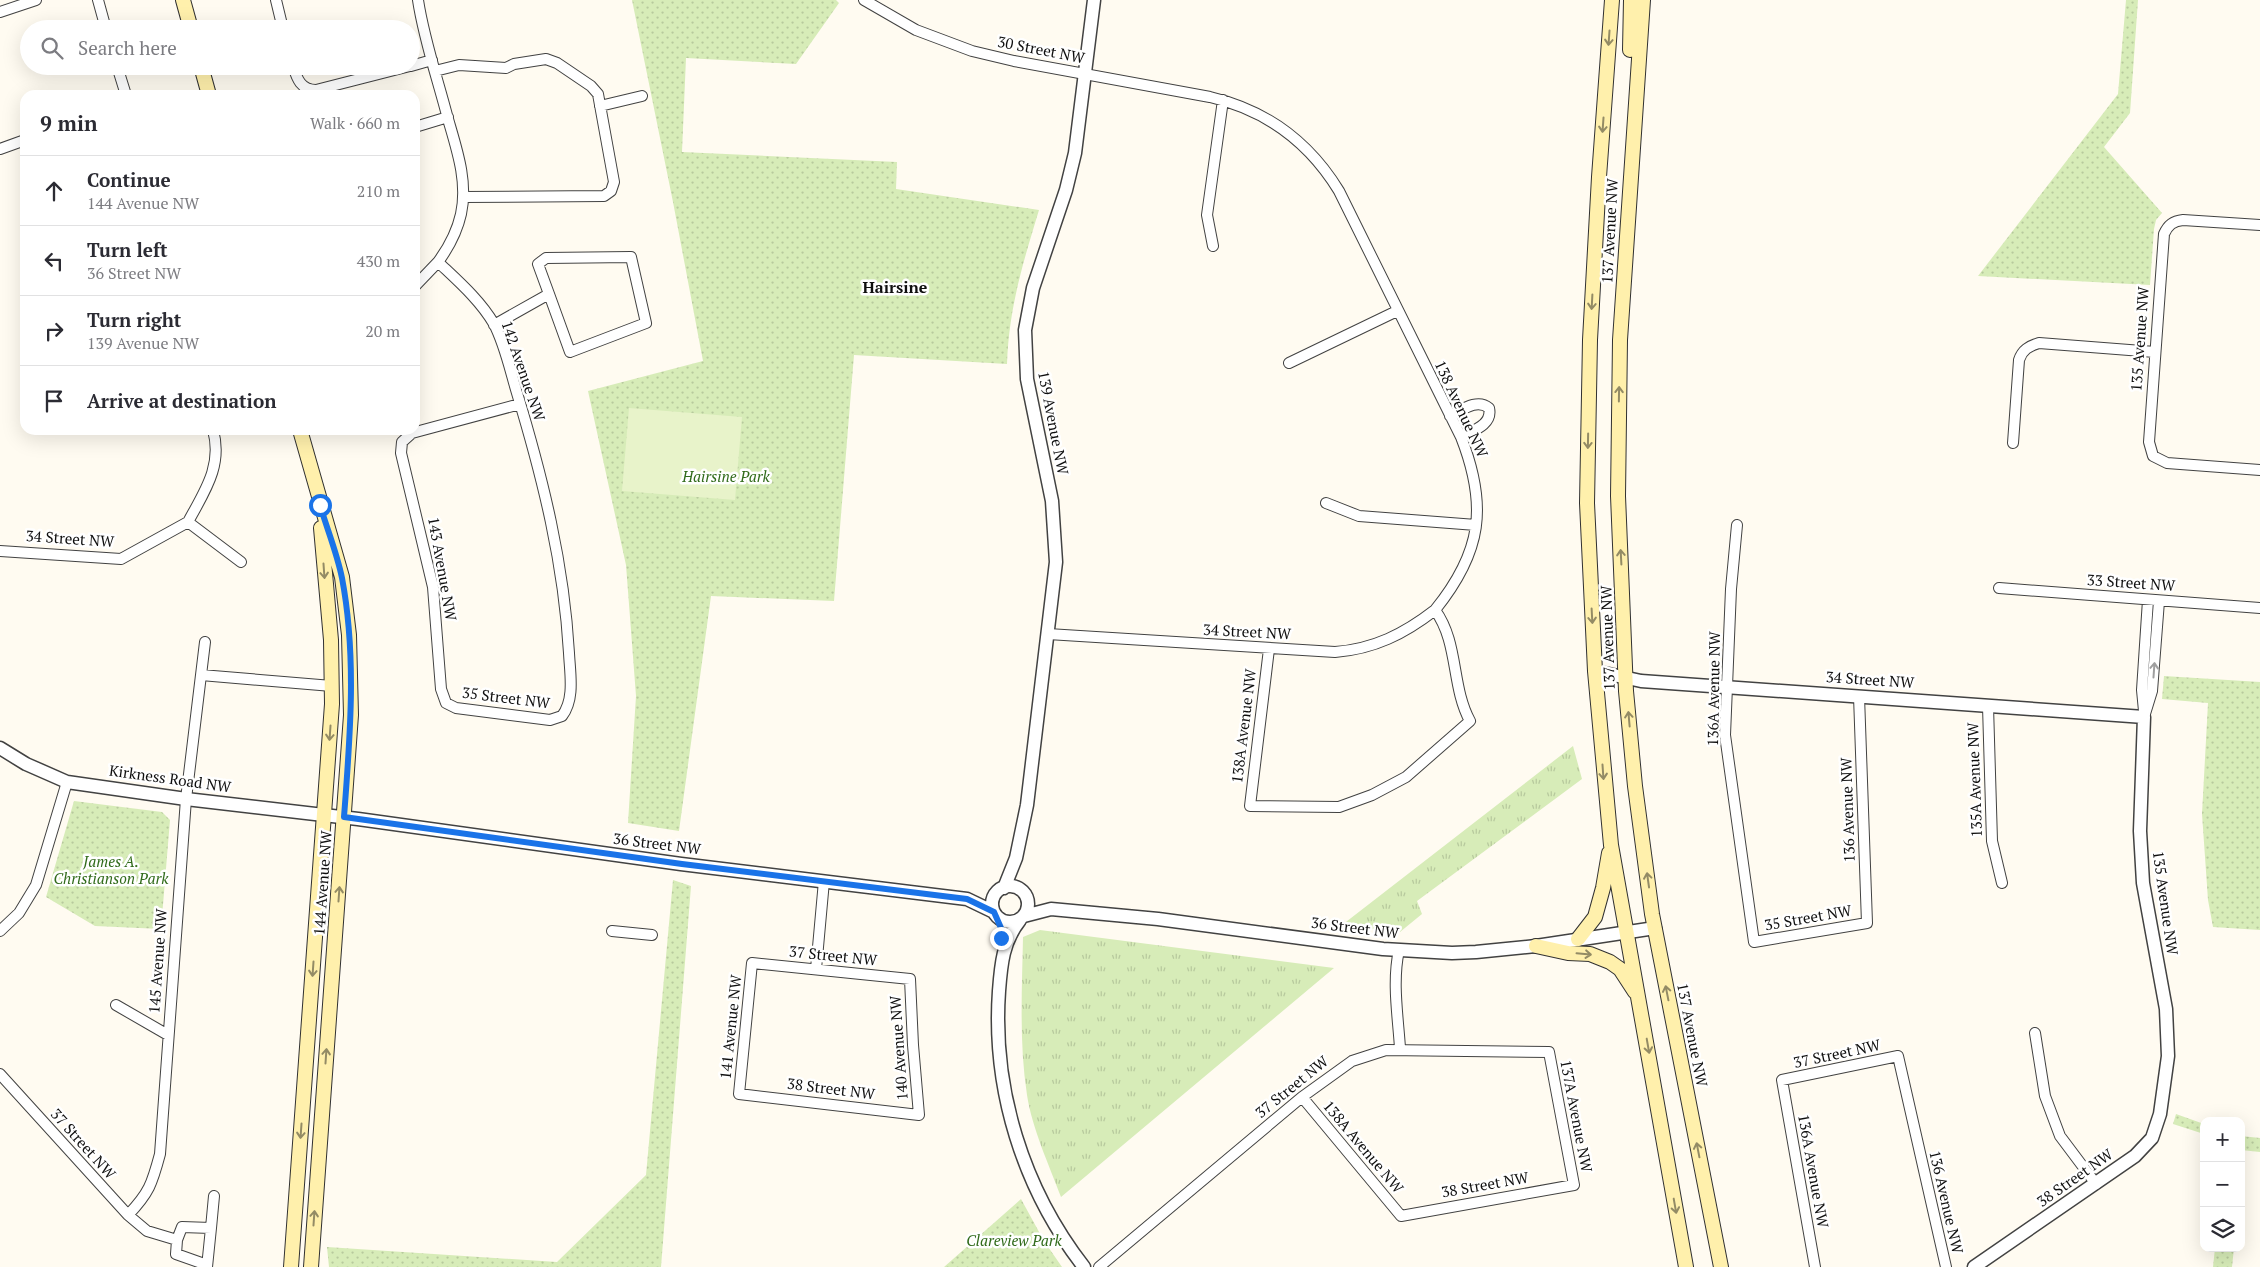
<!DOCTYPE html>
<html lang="en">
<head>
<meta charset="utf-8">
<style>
	body { margin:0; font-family:"PT Serif",serif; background:#f7f7f7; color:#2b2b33 }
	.controls { position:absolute; right:15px; bottom:15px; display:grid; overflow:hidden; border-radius:10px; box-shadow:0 5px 20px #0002 }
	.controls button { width:45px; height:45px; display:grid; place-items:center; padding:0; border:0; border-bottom:1px solid #e1e1e2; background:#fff; color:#2b2b33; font:25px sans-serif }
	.stop { position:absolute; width:15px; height:15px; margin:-11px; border:4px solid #1a73e8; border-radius:50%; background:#fff }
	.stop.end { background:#1a73e8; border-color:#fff; box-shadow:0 1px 5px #0008 }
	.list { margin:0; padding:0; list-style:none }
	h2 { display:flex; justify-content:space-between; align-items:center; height:65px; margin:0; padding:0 20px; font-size:21px }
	h2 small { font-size:16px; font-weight:400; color:#7c7c81 }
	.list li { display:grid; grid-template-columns:32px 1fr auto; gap:15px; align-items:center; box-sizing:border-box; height:70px; padding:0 20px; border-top:1px solid #e1e1e2 }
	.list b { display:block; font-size:19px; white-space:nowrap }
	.list p { margin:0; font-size:16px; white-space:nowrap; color:#7c7c81 }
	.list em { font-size:16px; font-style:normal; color:#7c7c81 }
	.icon { flex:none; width:28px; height:28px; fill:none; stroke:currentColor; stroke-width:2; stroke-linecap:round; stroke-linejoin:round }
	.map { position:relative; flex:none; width:2260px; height:1267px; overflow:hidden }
	.search { position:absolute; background:#fff; box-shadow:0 5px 20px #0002; left:20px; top:20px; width:400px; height:55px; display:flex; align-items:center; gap:12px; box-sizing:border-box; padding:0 18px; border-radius:28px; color:#7c7c81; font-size:19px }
	.panel { position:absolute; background:#fff; box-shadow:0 5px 20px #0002; left:20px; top:90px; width:400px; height:345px; border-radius:15px }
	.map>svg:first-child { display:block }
	.grass { fill:url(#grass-tufts) }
	.park { fill:url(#park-dots) }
	.pitch { fill:#e8f3ca }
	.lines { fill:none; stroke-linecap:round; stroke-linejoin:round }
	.minor-casing { stroke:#424242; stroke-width:12 }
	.tertiary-casing { stroke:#424242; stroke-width:15 }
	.secondary-casing { stroke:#313131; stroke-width:16 }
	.minor { stroke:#fff; stroke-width:10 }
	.tertiary { stroke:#fff; stroke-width:12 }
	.secondary { stroke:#fff0ac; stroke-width:14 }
	.oneway { stroke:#938b65 }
	.oneway2 { stroke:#9f9f9f }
	.route { stroke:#1a73e8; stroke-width:6 }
	.labels { text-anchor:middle; stroke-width:5; stroke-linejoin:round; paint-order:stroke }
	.street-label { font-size:15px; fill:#0f0f0f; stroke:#fff }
	.park-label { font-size:15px; font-style:italic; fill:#316b1b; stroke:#fff }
	.neighbourhood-label { font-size:16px; font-weight:bold; fill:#0f0f0f; stroke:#fff }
</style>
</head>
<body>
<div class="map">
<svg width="2260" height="1267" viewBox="0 0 2260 1267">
	<defs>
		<pattern id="grass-tufts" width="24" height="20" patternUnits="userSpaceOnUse" patternTransform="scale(1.25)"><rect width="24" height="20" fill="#d7ecb8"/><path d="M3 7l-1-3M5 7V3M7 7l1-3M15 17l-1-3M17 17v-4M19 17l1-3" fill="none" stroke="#b7c99d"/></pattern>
		<pattern id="park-dots" width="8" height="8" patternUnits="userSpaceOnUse" patternTransform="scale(1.25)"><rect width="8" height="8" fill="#d7ecb8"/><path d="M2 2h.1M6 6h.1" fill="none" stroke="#b7c99d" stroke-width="1.8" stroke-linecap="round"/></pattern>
	</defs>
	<rect width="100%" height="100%" fill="#fffbf1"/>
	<path class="grass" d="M 1573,746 L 1582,779 L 1417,901 L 1422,914 L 1400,932 L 1342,925 Z
		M 1040,930 L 1334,968 L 1061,1197 C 1049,1165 1032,1128 1027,1095 C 1019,1043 1022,990 1023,937 Z"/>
	<path class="park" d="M 632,0 L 836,0 L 839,3 L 796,64 L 686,58 L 682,152 L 897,162 L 896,189 L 1039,210 C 1023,263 1009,307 1007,364 L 854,355 L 834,601 L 711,596 L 679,831 L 628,823 L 636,696 L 626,565 L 588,391 L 703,361 L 673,202 Z
		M 2126,0 L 2138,0 L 2130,113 L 2104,147 L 2162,213 L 2156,220 L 2154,229 L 2150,285 L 1978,276 L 2118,94 Z
		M 2164,676 L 2260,682 L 2260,930 L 2213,927 L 2208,900 L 2202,814 L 2208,703 L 2162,699 Z
		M 74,801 L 162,812 L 170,820 L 161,929 L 95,926 L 46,897 Z
		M 673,880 L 691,886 L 661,1267 L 329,1267 L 327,1247 L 557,1262 L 646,1175 Z
		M 2176,1114 L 2204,1124 L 2204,1134 L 2173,1124 Z
		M 2241,1136 L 2260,1138 L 2260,1152 L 2241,1150 Z
		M 1021,1199 L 1044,1241 L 1062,1267 L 944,1267 Z
		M 2215,1248 L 2234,1248 L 2232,1267 L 2213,1267 Z"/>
	<path class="pitch" d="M 629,408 L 742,417 L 735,500 L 622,491 Z"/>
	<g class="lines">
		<defs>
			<path id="minor" d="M 98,0 L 106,29
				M 276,0 L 283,29
				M 418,0 C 424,40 438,80 448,119 C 457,150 468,182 461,214 C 457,232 449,247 438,262 C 458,281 480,300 494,324 C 505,345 510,370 517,393 C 543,479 564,564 569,653 C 570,674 575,699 562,716 L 550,720 L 456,708 L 446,703 L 441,689 L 433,587 L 401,453 L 402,442 L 412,433 L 520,404
				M 864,0 L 916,30 L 972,51 L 1014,61 L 1210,97 C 1266,110 1309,142 1339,191 L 1461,437 C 1488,506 1482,552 1435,610 C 1459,643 1451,686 1470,721 L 1406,777 L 1372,795 L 1339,807 L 1250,806 L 1269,649
				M 0,12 L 36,0
				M 117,66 L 126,95
				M 293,66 C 297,79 301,90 316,90 L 410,66
				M 411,66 L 432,60
				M 435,71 L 459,65 L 506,68 L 514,64 L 546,59 L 557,63 L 591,86 L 598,94 L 614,182 L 611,191 L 604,196 L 463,197
				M 600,106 L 642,96
				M 415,127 L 448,117
				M 0,149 L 25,140
				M 2260,225 L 2183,220 C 2173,221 2168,225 2164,234 L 2149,442 L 2153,456 L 2167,463 L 2260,470
				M 1213,246 L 1207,215 L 1223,100
				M 415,286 L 438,262
				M 494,325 L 549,294 L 570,352 L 646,323 L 631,257 L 546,258 L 538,264 L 549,294
				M 1289,363 L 1397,311
				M 1450,416 C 1462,410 1477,398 1489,408 C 1493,425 1472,431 1461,437
				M 213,430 C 223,466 204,492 188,522 L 241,562
				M 2013,443 L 2019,360 C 2022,350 2029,346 2039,343 L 2155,352
				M 1326,503 L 1359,516 L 1476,525
				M 1737,525 L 1731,589 L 1725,735 L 1754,942 L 1867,923 L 1859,696
				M 0,551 L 121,559 L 188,522
				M 1999,588 L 2260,608
				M 1048,634 L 1335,652 C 1374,649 1404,634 1435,610
				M 201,675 L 332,686
				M 1988,706 L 1992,841 L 2002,883
				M 2144,711 L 2142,690 L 2148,600
				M 2144,717 L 2152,691 L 2159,601
				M 0,931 L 19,913 L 36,885 L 67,782
				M 612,931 L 652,935
				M 1399,950 C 1392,982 1398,1016 1400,1048
				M 752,963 L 910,979 L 913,1045 L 919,1115 L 739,1094 Z
				M 816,969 L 824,881
				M 116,1005 L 168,1035
				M 2035,1033 L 2045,1096 L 2060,1136 L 2096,1184
				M 0,1074 L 128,1215 L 147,1231 L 177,1240 L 182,1227 L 211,1228 L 207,1267
				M 128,1215 C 149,1193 152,1184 160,1154 L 186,799 L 205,642
				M 211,1228 L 214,1196
				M 177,1240 L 176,1254 L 207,1265
				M 1099,1267 L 1302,1097 L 1352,1061 L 1386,1050 L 1549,1052 L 1574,1185 L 1401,1216 L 1302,1097
				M 1815,1267 L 1782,1080 L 1898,1056 L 1946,1267"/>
			<path id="tertiary" d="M 1595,671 L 1641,681 L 2144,717 L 2140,831 L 2143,883 L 2166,1009 L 2168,1056 L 2160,1114 L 2152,1138 L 2135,1156 L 1974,1267
				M 0,748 L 26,764 L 67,782 L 186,799 L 358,819 L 681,864 L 967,899 L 994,912
				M992 904a18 18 0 1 1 36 0a18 18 0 1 1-36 0Z
				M 1004,888 L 1016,858 L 1027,805 L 1056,562 L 1052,501 L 1027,379 L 1025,330 L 1033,288 L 1066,190 L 1075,153 L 1094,0
				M 1024,916 L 1051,909 L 1158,919 L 1383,949 L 1452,953 L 1476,952 L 1536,946 L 1655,928
				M 1020,920 C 1003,941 1001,964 999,991 C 992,1089 1023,1189 1084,1267"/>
			<path id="secondary" d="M 183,0 L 191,29
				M 1612,0 L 1599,177 L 1590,340 L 1587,503 L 1595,671 L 1611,845 L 1686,1267
				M 1643,0 L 1620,340 L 1618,496 L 1626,691 L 1635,786 L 1652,914 L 1721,1267
				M 1630,50 L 1631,0
				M 201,66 L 209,95
				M 300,430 L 342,577 L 349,635 L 351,715 L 311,1267
				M 1578,939 L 1595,917 L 1603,888 L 1609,853
				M 1536,946 L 1568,953 L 1590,954 L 1610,962 L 1620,969 L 1635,992
				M 291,1267 L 332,704 L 331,640 L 321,528"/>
		</defs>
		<use href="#minor" class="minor-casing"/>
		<use href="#tertiary" class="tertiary-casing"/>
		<use href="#secondary" class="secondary-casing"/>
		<use href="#minor" class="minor"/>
		<use href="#tertiary" class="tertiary"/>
		<use href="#secondary" class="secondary"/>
	</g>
	<defs><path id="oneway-shaft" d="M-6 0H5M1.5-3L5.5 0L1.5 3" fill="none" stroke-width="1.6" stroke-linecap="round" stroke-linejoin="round" transform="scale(1.25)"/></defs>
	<g class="oneway">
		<use href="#oneway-shaft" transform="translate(1609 38) rotate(94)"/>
		<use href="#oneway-shaft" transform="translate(1603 125) rotate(94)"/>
		<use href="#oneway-shaft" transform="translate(1592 302) rotate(93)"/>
		<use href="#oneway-shaft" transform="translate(1619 394) rotate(-89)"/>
		<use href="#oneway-shaft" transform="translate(1588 441) rotate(91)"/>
		<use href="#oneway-shaft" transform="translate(1621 557) rotate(-93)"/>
		<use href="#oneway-shaft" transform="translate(324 571) rotate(86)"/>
		<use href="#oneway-shaft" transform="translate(1592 616) rotate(87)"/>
		<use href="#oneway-shaft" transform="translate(1629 719) rotate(-95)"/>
		<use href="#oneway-shaft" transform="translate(330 733) rotate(94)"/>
		<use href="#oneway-shaft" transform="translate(1603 772) rotate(86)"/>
		<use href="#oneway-shaft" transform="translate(1648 880) rotate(-98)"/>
		<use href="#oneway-shaft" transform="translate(339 894) rotate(-86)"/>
		<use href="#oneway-shaft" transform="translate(1584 954) rotate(5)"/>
		<use href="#oneway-shaft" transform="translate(313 969) rotate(94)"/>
		<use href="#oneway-shaft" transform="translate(1667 993) rotate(-101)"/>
		<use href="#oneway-shaft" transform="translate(1648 1046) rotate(80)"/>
		<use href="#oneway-shaft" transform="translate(326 1056) rotate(-86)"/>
		<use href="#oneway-shaft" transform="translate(301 1131) rotate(94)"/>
		<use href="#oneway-shaft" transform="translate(1698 1150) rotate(-101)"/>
		<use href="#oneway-shaft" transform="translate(1675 1206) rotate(80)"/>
		<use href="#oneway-shaft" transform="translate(314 1218) rotate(-86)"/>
	</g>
	<use class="oneway2" href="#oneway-shaft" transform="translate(2154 670) rotate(-86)"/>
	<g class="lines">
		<path class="route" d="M 320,505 C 327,529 337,553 342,578 C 357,657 350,738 344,817 L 682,864 L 967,899 L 994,912 L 1001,928 L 1001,938"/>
	</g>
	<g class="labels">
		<g class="street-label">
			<text transform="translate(1041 50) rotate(11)" y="5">30 Street NW</text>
			<text transform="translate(1610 231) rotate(-87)" y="5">137 Avenue NW</text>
			<text transform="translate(2140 339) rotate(-86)" y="5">135 Avenue NW</text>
			<text transform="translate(523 371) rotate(71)" y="5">142 Avenue NW</text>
			<text transform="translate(1461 409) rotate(65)" y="5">138 Avenue NW</text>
			<text transform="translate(1053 423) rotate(79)" y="5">139 Avenue NW</text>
			<text transform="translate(70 539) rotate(4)" y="5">34 Street NW</text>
			<text transform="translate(442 569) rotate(80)" y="5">143 Avenue NW</text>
			<text transform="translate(2131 583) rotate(4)" y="5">33 Street NW</text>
			<text transform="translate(1247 632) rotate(3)" y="5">34 Street NW</text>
			<text transform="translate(1608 638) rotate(-92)" y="5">137 Avenue NW</text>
			<text transform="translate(1870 680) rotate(4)" y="5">34 Street NW</text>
			<text transform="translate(1714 689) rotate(-89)" y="5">136A Avenue NW</text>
			<text transform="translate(506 698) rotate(7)" y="5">35 Street NW</text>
			<text transform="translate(1244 726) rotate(-83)" y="5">138A Avenue NW</text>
			<text transform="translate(170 779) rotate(8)" y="5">Kirkness Road NW</text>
			<text transform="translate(1975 780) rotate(-92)" y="5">135A Avenue NW</text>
			<text transform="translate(1848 810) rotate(-92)" y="5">136 Avenue NW</text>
			<text transform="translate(657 844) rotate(7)" y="5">36 Street NW</text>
			<text transform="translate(323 883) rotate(-86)" y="5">144 Avenue NW</text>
			<text transform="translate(2165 903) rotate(82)" y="5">135 Avenue NW</text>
			<text transform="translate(1808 918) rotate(-10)" y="5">35 Street NW</text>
			<text transform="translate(1355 928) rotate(7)" y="5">36 Street NW</text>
			<text transform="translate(833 956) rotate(6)" y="5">37 Street NW</text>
			<text transform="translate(158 961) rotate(-86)" y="5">145 Avenue NW</text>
			<text transform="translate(731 1027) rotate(-84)" y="5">141 Avenue NW</text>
			<text transform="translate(1692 1035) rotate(79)" y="5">137 Avenue NW</text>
			<text transform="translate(899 1048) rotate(-94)" y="5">140 Avenue NW</text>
			<text transform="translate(1837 1054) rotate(-12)" y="5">37 Street NW</text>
			<text transform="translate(1292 1087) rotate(-39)" y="5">37 Street NW</text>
			<text transform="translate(831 1089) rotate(7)" y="5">38 Street NW</text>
			<text transform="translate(1576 1116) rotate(79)" y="5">137A Avenue NW</text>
			<text transform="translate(83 1144) rotate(48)" y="5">37 Street NW</text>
			<text transform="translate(1363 1147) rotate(50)" y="5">138A Avenue NW</text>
			<text transform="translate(1813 1171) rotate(80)" y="5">136A Avenue NW</text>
			<text transform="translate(2075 1178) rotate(-35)" y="5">38 Street NW</text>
			<text transform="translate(1485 1185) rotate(-10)" y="5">38 Street NW</text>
			<text transform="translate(1946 1202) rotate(77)" y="5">136 Avenue NW</text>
		</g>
		<g class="park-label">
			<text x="726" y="482">Hairsine Park</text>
			<text x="111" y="867">James A.<tspan x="111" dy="17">Christianson Park</tspan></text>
			<text x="1014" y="1246">Clareview Park</text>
		</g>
		<g class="neighbourhood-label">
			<text x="895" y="293">Hairsine</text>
		</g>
	</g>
</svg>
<div class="controls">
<button>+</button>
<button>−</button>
<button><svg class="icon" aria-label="layers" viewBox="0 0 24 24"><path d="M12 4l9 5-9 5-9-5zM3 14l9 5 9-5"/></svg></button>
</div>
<div class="stop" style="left:320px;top:505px"></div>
<div class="stop end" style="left:1001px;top:938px"></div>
<div class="search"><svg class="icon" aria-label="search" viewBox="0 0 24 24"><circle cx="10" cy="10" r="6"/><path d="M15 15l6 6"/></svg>Search here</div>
<section class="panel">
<h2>9 min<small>Walk · 660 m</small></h2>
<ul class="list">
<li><svg class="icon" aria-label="ahead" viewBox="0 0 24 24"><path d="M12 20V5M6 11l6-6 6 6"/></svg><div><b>Continue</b><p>144 Avenue NW</p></div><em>210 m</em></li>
<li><svg class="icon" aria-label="left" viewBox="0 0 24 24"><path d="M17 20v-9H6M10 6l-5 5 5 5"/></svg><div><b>Turn left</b><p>36 Street NW</p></div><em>430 m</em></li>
<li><svg class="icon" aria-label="right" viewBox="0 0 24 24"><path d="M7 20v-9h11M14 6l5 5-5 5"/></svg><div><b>Turn right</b><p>139 Avenue NW</p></div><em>20 m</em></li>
<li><svg class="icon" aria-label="arrive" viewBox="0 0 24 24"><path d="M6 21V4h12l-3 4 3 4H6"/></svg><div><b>Arrive at destination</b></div></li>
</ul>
</section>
</div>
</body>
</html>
